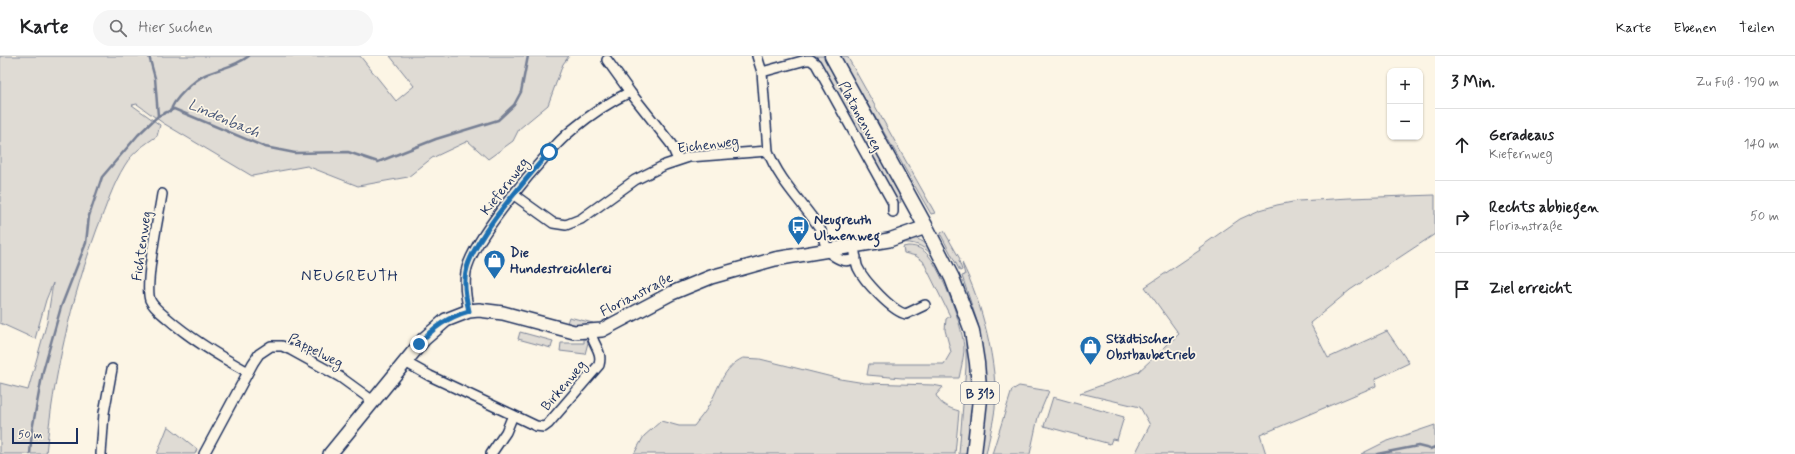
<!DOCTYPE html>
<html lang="de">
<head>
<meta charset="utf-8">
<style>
	body { margin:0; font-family:Mynerve,sans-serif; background:#f6f6f6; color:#202124 }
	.controls { position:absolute; right:12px; top:12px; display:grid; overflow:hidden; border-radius:8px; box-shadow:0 1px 3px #0004 }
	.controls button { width:36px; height:36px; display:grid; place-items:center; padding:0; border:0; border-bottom:1px solid #e0e0e0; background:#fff; color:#202124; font:20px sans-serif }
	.scale { position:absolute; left:12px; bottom:10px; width:66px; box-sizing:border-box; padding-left:4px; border:2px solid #1b2f5e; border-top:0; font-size:11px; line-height:14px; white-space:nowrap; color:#1b2f5e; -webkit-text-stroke:3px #fcf5e5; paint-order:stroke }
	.stop { position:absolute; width:12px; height:12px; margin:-9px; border:3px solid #1f6fb2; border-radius:50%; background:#fff }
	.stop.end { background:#1f6fb2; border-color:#fff; box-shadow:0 1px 4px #0008 }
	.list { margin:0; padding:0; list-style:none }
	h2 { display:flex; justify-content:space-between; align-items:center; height:52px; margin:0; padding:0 16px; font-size:17px }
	h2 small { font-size:13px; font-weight:400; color:#757577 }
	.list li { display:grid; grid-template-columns:26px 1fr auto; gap:12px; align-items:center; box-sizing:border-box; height:72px; padding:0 16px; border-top:1px solid #e0e0e0 }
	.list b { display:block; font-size:15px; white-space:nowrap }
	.list p { margin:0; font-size:13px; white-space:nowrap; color:#757577 }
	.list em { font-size:13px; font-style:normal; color:#757577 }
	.icon { flex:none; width:22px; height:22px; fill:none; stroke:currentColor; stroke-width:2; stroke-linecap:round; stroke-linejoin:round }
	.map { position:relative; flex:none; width:1435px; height:398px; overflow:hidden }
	header { display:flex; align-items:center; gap:24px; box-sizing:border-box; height:56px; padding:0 20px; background:#fff; border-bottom:1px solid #e0e0e0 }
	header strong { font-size:19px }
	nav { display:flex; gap:22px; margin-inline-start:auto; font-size:14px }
	.search { width:280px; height:36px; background:#f6f6f6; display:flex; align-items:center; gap:10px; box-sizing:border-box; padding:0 14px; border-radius:22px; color:#757577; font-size:15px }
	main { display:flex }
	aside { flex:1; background:#fff }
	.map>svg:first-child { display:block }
	.green { fill:#dfdbd4; stroke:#7d8599 }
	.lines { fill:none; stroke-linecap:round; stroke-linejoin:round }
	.stream { stroke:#767f94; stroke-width:2.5 }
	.street-casing { stroke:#1b2f5e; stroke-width:12 }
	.secondary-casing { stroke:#1b2f5e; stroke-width:16 }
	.primary-casing { stroke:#1b2f5e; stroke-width:17 }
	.street { stroke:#fcf5e5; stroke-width:9 }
	.secondary { stroke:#fcf5e5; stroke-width:13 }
	.primary { stroke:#fcf5e5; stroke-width:14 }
	.route { stroke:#1f6fb2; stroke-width:5 }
	.labels { text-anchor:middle; stroke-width:3.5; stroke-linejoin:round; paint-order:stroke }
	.shield { fill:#fcf5e5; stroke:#5e6a86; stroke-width:1 }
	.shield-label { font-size:13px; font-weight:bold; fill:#1b2f5e }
	.street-label { font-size:14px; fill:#1b2f5e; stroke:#fcf5e5 }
	.poi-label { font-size:14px; font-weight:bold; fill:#1b2f5e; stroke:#fcf5e5; text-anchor:start }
	.water-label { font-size:15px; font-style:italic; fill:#485779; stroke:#fcf5e5 }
	.quarter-label { font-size:16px; letter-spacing:1px; fill:#1b2f5e; stroke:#fcf5e5 }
</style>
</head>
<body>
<header>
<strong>Karte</strong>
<div class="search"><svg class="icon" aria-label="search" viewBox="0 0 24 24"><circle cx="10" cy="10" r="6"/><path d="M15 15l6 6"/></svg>Hier suchen</div>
<nav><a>Karte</a><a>Ebenen</a><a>Teilen</a></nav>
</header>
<main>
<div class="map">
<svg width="1435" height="398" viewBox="0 0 1435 398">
	<rect width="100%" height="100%" fill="#fcf5e5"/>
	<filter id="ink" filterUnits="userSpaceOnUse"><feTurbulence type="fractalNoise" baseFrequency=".025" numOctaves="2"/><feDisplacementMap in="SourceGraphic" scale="8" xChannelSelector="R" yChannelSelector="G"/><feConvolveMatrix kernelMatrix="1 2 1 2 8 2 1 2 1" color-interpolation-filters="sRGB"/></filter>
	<g filter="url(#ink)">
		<path class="green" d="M 0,0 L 360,0 L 396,45 L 414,30 L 390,0 L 569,0 L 563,8 L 548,49 L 519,73 L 513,85 L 488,103 L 468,85 L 432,102 L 408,121 L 358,130 L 307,110 L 252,120 L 163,67 L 137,48 L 132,49 L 160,69 L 157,80 C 144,89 133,96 125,109 C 113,128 106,151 97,173 C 71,245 53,321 46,398 L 0,398 L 0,327 L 28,334 L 47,266 L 53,227 L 46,244 L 35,283 L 0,267 Z
			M 815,0 L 825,0 L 897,132 L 901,146 L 897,148 L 818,2 Z
			M 840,0 L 847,0 L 935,157 L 931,158 Z
			M 1435,139 L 1435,178 L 1350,234 L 1310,267 L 1328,302 L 1387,275 L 1409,307 L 1375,323 L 1376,330 L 1260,379 L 1266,398 L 1135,398 L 1150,369 L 1140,351 L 1080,337 L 1138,316 L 1179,278 L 1145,231 L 1200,194 L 1199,192 L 1240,163 L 1260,154 L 1277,149 L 1298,145 L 1350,142 Z
			M 944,175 L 960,203 L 959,205 L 962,214 L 960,215 L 941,179 L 941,177 Z
			M 913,182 C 924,184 931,191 934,202 C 917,179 896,188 872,191 Z
			M 908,190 C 917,190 923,193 929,200 C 942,216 965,274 964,295 C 963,304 961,313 959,322 L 902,322 L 867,319 L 869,308 L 944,308 L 951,296 L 945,274 L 946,263 L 950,260 L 923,205 L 916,200 L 904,197 L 903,191 Z
			M 962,207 C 982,246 998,309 995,353 C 993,368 989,383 986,398 L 979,398 L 985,331 L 978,268 L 962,220 L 965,219 Z
			M 947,227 C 952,231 955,242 957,249 C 975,297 975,348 967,398 L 959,398 L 966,311 L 966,281 L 961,263 Z
			M 569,261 L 593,267 L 595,270 L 566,270 Z
			M 520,276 L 553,285 L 551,292 L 518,283 Z
			M 584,280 L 589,283 L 585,298 L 560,295 L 561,287 L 584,287 Z
			M 743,302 L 760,303 L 840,323 L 865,327 L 933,329 L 943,331 L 936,339 C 940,349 949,352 959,355 L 955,398 L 634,398 L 644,380 L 661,365 L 679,370 L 694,370 C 699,363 705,357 709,349 C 719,332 723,311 743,302 Z
			M 1019,330 L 1049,335 L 1038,361 L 1030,398 L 992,398 L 1012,334 Z
			M 1053,341 L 1124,361 L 1117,384 L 1112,383 L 1110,388 L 1044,370 Z
			M 1435,369 L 1435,398 L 1361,398 L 1385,386 Z
			M 168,370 L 197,393 L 195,398 L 157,398 Z"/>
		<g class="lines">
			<path class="stream" d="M 149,0 L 155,22 L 158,60
				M 171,55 C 172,44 196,23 205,19 C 221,12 234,11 249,0
				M 30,398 L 32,374 L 43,315 L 61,251 L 86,187 L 89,160 L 102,121 L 138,79 L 158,60 L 174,53 L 265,91 L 295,97 L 348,96 L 378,106 L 436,83 L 498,64 L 514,49 L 521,36 L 528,0
				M 1377,398 L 1418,390 L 1430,393 L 1435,391"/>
			<defs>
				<path id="street" d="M 757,0 L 762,16 L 768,95
					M 762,16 L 806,4 L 811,4 L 816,8 L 893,147 L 893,156
					M 630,36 L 671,88 L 678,104
					M 162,138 C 159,159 144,227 150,244 C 153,251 161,257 167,262 C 192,284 219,300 248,316
					M 514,139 L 553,167 L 566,169 L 581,163 L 635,124 L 665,109 L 689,101 L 768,95 C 778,123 802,146 819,171 C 824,179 824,192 831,198 C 839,204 847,208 856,201
					M 855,197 C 856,202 856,208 858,212 C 864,225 893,256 906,258 L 925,249
					M 469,255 C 466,243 464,229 466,216 C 471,185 546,95 572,74 C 590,59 609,46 630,36 L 607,4
					M 405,306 L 430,320 L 513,359
					M 101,398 L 104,357 L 112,313
					M 204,398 L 253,307 L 259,298 L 271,290 L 282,290 L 291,294 L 340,321 L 373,345
					M 491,398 L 506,376 L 513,359 L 536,370 L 544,371 L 548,368 L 599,309 C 603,294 592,289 591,275"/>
				<path id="secondary" d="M 330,398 L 424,283 L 446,264 L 469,255 L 479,254 L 503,257 L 574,276 L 602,274 L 672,237 L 711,221 L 775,203 L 889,184 L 926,171"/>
				<path id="primary" d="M 832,0 L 926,171 L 952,222 L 972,275 L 977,307 L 980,343 L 974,398"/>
			</defs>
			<use href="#street" class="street-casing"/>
			<use href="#secondary" class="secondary-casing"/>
			<use href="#primary" class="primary-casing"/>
			<use href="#street" class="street"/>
			<use href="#secondary" class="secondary"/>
			<use href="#primary" class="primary"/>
		</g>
	</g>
	<g class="lines" filter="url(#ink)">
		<path class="route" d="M 419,288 C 433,271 448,261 469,255 C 466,243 463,228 466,216 C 472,183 527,123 549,96"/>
	</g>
	<defs>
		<symbol id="bus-pin" viewBox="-11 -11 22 30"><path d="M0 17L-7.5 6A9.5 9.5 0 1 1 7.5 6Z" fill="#1f6fb2" stroke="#fcf5e5"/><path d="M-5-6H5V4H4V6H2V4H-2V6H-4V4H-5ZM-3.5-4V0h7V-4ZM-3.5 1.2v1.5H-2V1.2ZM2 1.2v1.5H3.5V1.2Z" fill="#fff"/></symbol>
		<symbol id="shop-pin" viewBox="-11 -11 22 30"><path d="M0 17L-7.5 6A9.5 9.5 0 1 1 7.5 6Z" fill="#1f6fb2" stroke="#fcf5e5"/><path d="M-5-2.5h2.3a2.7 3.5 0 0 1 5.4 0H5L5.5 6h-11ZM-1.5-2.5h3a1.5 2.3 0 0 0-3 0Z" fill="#fff"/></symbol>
	</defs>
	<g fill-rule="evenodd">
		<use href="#bus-pin" x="786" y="158" width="25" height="34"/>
		<use href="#shop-pin" x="482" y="192" width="25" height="34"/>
		<use href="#shop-pin" x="1078" y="278" width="25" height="34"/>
	</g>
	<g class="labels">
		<rect class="shield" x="961" y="326" width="38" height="22" rx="3"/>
		<g class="shield-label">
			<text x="980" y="342">B 313</text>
		</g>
		<g class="street-label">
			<text transform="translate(861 60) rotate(62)" y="5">Platanenweg</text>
			<text transform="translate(708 88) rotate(-7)" y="5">Eichenweg</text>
			<text transform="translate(504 130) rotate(-52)" y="5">Kiefernweg</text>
			<text transform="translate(141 190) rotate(-82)" y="5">Fichtenweg</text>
			<text transform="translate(636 238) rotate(-27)" y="5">Florianstraße</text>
			<text transform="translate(316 294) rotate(27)" y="5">Pappelweg</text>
			<text transform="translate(563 329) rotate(-50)" y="5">Birkenweg</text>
		</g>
		<g class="poi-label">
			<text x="814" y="168">Neugreuth<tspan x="814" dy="16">Ulmenweg</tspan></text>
			<text x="510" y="201">Die<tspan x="510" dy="16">Hundestreichlerei</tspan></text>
			<text x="1106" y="287">Städtischer<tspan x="1106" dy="16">Obstbaubetrieb</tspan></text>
		</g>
		<g class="water-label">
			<text transform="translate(224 62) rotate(23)" y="5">Lindenbach</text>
		</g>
		<g class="quarter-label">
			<text x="350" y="225">NEUGREUTH</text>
		</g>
	</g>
</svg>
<div class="controls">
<button>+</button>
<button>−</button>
</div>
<div class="scale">50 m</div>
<div class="stop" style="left:549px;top:96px"></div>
<div class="stop end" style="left:419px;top:288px"></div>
</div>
<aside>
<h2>3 Min.<small>Zu Fuß · 190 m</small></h2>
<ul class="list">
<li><svg class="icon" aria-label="ahead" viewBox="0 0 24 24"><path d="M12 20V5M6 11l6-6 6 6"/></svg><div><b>Geradeaus</b><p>Kiefernweg</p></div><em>140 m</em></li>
<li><svg class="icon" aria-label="right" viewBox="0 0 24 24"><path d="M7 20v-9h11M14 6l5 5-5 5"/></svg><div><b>Rechts abbiegen</b><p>Florianstraße</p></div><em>50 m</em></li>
<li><svg class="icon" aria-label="arrive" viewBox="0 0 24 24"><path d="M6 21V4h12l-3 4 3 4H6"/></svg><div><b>Ziel erreicht</b></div></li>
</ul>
</aside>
</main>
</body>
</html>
